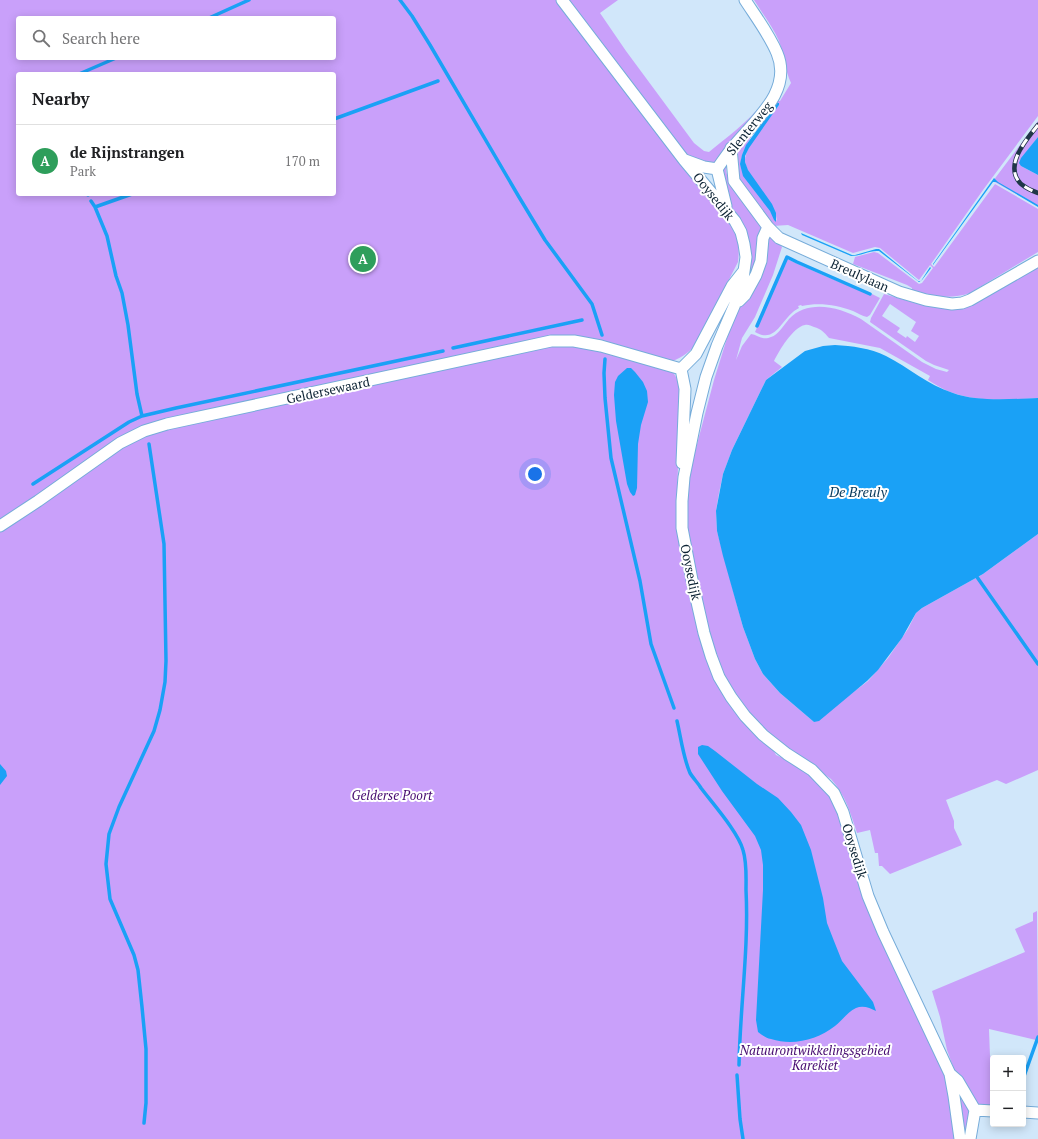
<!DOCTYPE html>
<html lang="en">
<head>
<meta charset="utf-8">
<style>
	body { margin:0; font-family:"PT Serif",serif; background:#f6f6f6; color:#202124 }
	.controls { position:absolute; right:12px; bottom:12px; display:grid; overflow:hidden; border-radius:4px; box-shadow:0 2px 10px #0003 }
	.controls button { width:36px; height:36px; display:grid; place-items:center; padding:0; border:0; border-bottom:1px solid #e0e0e0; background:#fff; color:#202124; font:20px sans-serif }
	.you { position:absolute; left:535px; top:474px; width:14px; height:14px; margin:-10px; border:3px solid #fff; border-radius:50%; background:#1a73e8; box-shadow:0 0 0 6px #1a73e833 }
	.badge { display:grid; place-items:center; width:26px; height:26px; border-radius:50%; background:#945b18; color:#fff; font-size:13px; font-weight:700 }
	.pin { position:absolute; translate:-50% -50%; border:2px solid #fff; box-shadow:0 1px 4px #0006 }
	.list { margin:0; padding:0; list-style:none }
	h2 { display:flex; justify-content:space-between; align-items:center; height:52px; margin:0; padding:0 16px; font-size:17px }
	h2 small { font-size:13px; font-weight:400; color:#757577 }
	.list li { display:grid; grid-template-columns:26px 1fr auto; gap:12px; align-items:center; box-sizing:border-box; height:72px; padding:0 16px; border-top:1px solid #e0e0e0 }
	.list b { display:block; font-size:15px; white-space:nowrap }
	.list p { margin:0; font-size:13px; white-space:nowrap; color:#757577 }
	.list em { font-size:13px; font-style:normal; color:#757577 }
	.icon { flex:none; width:22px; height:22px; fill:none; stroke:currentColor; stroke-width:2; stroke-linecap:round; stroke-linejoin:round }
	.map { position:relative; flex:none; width:1038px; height:1139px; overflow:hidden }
	.search { position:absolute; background:#fff; box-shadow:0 2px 10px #0003; left:16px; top:16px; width:320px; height:44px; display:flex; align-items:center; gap:10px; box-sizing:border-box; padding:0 14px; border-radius:4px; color:#757577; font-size:15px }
	.panel { position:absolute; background:#fff; box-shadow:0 2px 10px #0003; left:16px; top:72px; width:320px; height:124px; border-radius:4px }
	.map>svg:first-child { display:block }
	.green { fill:#c9a0fa; fill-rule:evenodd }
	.water { fill:#1aa1f6 }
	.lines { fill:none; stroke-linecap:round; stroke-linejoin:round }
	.stream { stroke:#1aa1f6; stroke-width:3.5 }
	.street-casing { stroke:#76acd9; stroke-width:13 }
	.street { stroke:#fff; stroke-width:11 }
	.rail-casing { stroke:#203748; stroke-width:4.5 }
	.rail { stroke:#fff; stroke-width:3; stroke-dasharray:9; stroke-linecap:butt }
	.labels { text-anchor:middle; stroke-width:4; stroke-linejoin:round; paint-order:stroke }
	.street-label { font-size:13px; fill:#0b2233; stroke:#fff }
	.park-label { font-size:13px; font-style:italic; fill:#460b70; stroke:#fff }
	.water-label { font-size:14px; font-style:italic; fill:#083a5c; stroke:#fff }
</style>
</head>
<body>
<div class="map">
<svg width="1038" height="1139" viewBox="0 0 1038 1139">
	<rect width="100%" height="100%" fill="#d1e7fa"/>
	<path class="green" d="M 0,0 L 559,0 L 723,210 C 734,230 741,239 738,262 L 696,344 C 687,355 680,358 668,363 L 681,386 L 677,495 L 703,647 L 772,747 L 776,755 L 790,761 L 814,778 L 834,801 L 944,1074 L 951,1104 L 956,1139 L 0,1139 ZM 18,18 L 334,18 L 334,58 L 18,58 ZM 18,74 L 334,74 L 334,194 L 18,194 Z
		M 566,0 L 618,0 L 600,13 L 626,51 L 694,143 L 704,151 L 709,152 C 733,132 782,99 775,64 C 773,52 765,41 759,30 L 760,28 C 768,43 780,59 778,76 C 777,84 774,92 770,99 C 759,116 744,131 731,145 C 726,151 722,157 717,162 C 716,164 715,164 712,165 C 700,168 686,156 678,148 L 599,42 Z
		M 754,0 L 1038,0 L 1038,116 L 983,190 L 931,264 L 934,267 L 935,266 L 995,184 L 1038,209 L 1038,252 L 970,293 C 955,298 940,298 924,293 L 922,295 L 912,291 L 912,288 L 907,285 L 853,264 L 855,257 L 874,252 L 878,253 L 919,284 L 922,283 L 933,268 L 930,265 L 919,280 L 880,248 L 875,247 L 853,253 L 788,225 L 773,226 L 740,184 L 735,155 L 737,149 L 776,101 L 780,101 L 791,83 C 785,70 784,55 779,41 C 773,27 762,13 754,0 ZM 777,103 L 779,103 L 779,105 C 770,117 743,149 745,162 C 747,172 755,181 760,189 C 768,199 775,207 777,221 L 741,167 C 739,147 765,118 777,103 Z
		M 1038,121 L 1038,137 L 1022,158 L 1021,166 L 1038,175 L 1038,206 L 993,181 Z
		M 729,158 C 728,161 726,166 726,170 C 727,187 769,234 782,247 L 773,275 L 755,317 L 742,338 L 736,360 L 742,346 L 751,334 C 758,335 763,341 771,337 C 778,335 784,325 789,319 C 808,299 839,307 861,319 L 922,362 L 936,369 L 947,372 L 949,370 L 934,365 L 926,361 L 870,322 L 871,318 L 884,294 C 910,301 939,313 965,307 C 979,303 991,294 1004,287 C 1015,280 1027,273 1038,267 L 1038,398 C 1011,400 979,402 953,393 C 944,390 936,385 928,380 L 930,376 L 880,348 L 829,338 C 824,332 821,329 814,327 C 811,326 808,324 805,325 C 793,327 779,351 774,361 L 782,367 L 766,380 L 732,450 L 723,474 L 719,493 L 716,511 L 717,531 L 743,627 L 755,659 L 763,674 L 780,693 L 814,722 L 868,681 L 888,658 L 908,629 L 916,613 L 922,608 L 983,574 L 1038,534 L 1038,770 L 1006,784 L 997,780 L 946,800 L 954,821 L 954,828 L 962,845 L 890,874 L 882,866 L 879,866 L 878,853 L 875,853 L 870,830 L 857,833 C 850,812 846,796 831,779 L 766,733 L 749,716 L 729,687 L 710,643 L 690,553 L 686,510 L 691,467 L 714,380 L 728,335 L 739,307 L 749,275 L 751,253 L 749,242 L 730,204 L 722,171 ZM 890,304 L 916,322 L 911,331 L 919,336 L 915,342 L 907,336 L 906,338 L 897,332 L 900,328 L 882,316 Z
		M 787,259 L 825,276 L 871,295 L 872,294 L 880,298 L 870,315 L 867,317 C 862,316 858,313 853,311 C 837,305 819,302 802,306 L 801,305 L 798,306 L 799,308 C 782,316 777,345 755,332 Z
		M 1037,911 L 1038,1036 L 1036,1040 L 989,1029 L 990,1056 L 993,1059 L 993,1106 L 984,1107 L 976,1104 L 955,1072 L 947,1050 L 940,1017 L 932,991 L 1025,952 L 1015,929 L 1033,921 L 1033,913 Z
		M 958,1090 L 970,1106 L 964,1138 Z"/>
	<path class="water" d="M 777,103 L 779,103 L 779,105 L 749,148 L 745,156 L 745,162 L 748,170 L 772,204 L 776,213 L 776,222 L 774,220 L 770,211 L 743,176 L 740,164 L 742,155 L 746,145 Z
		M 1038,137 L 1038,175 L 1021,166 L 1019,163 L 1021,158 Z
		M 994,178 L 998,182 L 1038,205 L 1038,207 L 996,182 L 993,182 L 933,265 L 933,264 Z
		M 801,233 L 852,255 L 855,255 L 876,249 L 879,249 L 918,281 L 921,281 L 930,267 L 931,268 L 922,280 L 919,282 L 879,251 C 870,250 861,256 851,256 L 802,235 Z
		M 835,345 C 852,346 870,348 886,356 C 908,367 928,385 953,393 C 977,402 1012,399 1038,398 L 1038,534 L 983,574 L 922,608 L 916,613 L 902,638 L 878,670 L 867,681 L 819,721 L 814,722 L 780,693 L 763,674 L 755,659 L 743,627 L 723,556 L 717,531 L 716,511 L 723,474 L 732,450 L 766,380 L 805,351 L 823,346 Z
		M 627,368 L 631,368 L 635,372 L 643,382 L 647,391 L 648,402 L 641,425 L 638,444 L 637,488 L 635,495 L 633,496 L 630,492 L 627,484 L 616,421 L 614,395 L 615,382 L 618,376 Z
		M 702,745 L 708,746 L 715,751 L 757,784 L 778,798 L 791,812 L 801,825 L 811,850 L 823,898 L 827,923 L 834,941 L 842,961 L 873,1002 L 876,1011 C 870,1008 863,1005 856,1008 C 847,1012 842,1021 835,1026 C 817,1040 793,1046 771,1039 C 766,1038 762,1035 758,1032 L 756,1020 L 763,890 L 763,865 L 761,850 L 755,836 L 722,791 L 698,754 L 698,747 Z
		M 0,764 L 6,771 L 7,776 L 0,785 Z"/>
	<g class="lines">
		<path class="stream" d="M 400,0 L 412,16 L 430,45 L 519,197 L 545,240 L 592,304 L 602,335
			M 209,18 L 249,0
			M 79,74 L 116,58
			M 334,119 L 438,81
			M 88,194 L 88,195
			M 91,201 L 95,207 L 107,236 L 116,276 L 122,293 L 128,325 L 137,394 L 142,416 L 176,408 L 443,351
			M 95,207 L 132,194
			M 757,326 L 787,257 L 797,262 L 870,294
			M 453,348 L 582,320
			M 605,359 L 604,373 L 605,398 L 611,458 L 640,581 L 651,644 L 674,708
			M 33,484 L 129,422 L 142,416
			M 977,577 L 1038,664
			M 677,721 C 681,738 683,757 690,773 C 693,778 698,783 701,788 C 713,804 738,832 743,850 C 747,863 746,877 746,890 C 749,948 740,1007 739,1065
			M 737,1075 L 740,1119 L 743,1139
			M 1023,1079 L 1038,1037
			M 144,1123 L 146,1103 L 146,1049 L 142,1007 L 138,970 L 134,955 L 110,899 L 106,864 L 109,834 L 119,807 L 154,731 L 160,710 L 165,682 L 166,661 L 164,544 L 149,444"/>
		<defs>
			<path id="street" d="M 562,0 L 684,160 L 735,221 L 741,232 L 744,244 L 746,257 L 742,286 L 735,304 L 717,346 L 706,377 L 697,413 L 684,477 L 682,501 L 682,528 L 692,580 L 704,633 L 711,656 L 719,677 L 731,697 L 745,716 L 763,735 L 787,754 L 812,770 L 834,793 L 843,812 L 868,896 L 883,932 L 950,1074 L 954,1096 L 960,1139
				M 731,148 L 734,181 L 768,227 L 779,238 L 899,292 L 926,300 L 952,304 L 962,303 L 970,300 L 1038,261
				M 685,160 L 704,167 L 717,169
				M 726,206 L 717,169 C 722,162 727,154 733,147 C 755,120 793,91 777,53 C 769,34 756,17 745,0
				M 739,301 L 745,295 L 756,275 L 761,261 L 763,238 L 768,227
				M 682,463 L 685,389 L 681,369 L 696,354 L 732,286 L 743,272
				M 0,526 L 38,501 L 120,443 L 144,431 L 167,424 L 551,341 L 574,341 L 601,346 L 681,369
				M 950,1074 L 958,1081 L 975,1110 L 993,1111
				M 1023,1112 L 1038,1113
				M 970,1139 L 975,1110"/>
		</defs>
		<use href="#street" class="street-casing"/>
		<use href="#street" class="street"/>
		<defs>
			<path id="rail" d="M 1038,125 C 1026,140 1003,166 1021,184 C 1026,188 1032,191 1038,193"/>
		</defs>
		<use href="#rail" class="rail-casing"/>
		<use href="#rail" class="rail"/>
	</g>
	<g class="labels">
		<g class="street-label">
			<text transform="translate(749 128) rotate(-51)" y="5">Slenterweg</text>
			<text transform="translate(714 196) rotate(51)" y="5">Ooysedijk</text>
			<text transform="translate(860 275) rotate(24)" y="5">Breulylaan</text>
			<text transform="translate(328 390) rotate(-12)" y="5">Geldersewaard</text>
			<text transform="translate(691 572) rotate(78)" y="5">Ooysedijk</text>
			<text transform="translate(855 851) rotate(73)" y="5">Ooysedijk</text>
		</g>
		<g class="park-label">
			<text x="392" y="800">Gelderse Poort</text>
			<text x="815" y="1055">Natuurontwikkelingsgebied<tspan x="815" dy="15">Karekiet</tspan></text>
		</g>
		<g class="water-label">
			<text x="858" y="497">De Breuly</text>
		</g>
	</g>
</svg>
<div class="controls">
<button>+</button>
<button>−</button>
</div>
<div class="you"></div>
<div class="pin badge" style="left:363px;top:259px;background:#2e9e5b">A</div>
<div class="search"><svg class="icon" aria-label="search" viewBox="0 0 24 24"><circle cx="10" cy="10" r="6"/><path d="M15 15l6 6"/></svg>Search here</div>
<section class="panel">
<h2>Nearby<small></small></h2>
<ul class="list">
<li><span class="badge" style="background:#2e9e5b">A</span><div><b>de Rijnstrangen</b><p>Park</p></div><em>170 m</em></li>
</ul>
</section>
</div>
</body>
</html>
